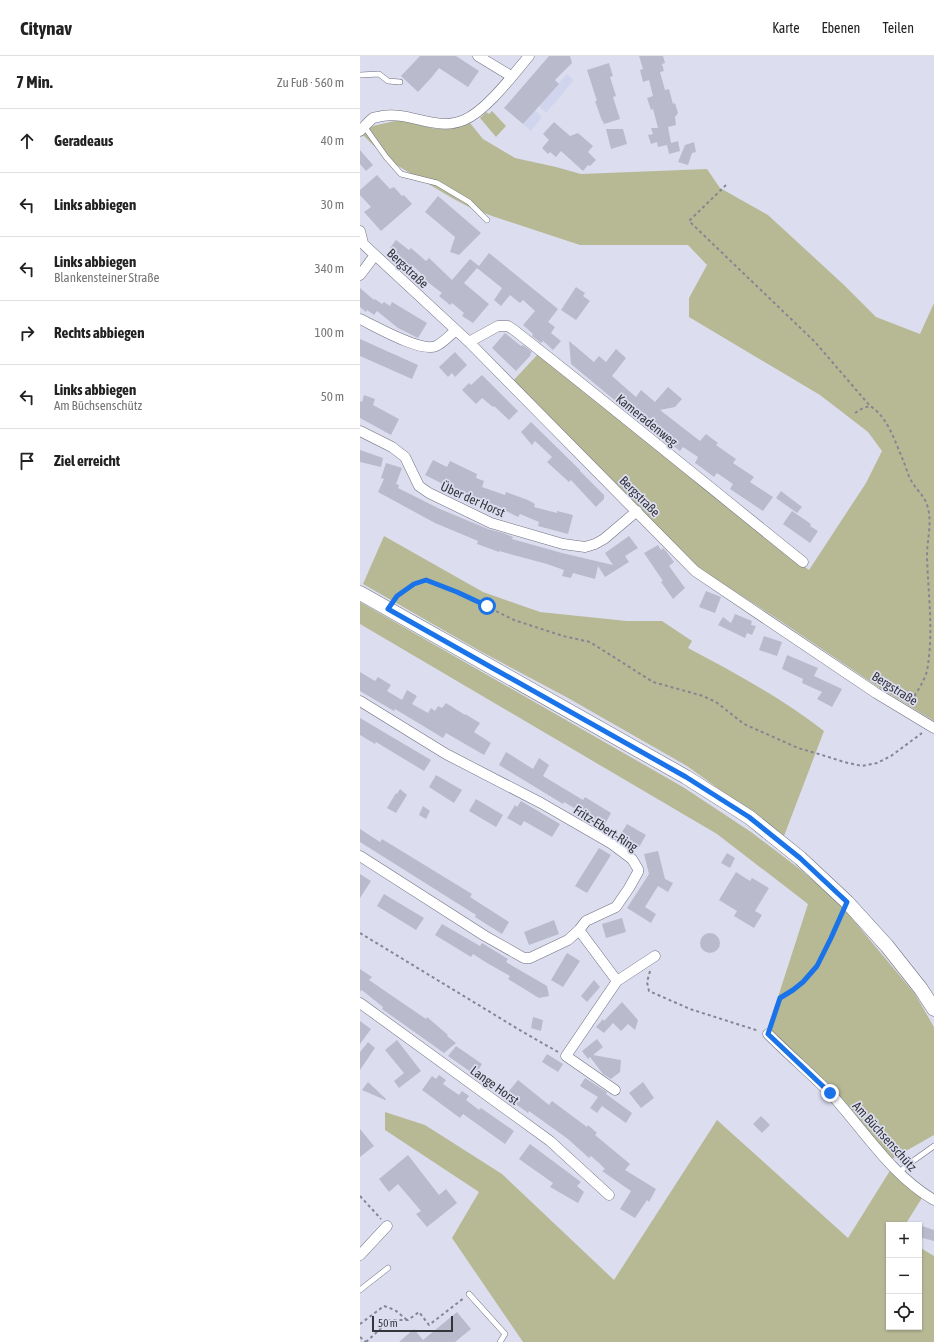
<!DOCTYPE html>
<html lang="de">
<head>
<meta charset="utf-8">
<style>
	body { margin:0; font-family:"Asap Condensed",sans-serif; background:#f6f6f6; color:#222 }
	.controls { position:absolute; right:12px; bottom:12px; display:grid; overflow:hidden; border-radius:0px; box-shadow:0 1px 3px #0004 }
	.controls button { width:36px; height:36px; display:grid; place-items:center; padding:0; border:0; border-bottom:1px solid #e0e0e0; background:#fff; color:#222; font:20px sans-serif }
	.scale { position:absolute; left:12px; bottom:10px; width:81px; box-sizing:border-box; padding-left:4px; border:2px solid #35363c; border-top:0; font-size:11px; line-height:14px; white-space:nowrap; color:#35363c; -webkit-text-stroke:3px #dcdef0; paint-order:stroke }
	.stop { position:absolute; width:12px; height:12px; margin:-9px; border:3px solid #1a73e8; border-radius:50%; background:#fff }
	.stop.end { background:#1a73e8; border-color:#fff; box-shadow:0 1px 4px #0008 }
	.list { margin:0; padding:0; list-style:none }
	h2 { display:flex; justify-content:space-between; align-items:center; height:52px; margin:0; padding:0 16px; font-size:17px }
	h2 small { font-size:13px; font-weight:400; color:#767676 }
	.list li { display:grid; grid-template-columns:26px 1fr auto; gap:12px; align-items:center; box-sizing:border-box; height:64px; padding:0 16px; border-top:1px solid #e0e0e0 }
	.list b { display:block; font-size:15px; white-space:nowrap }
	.list p { margin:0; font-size:13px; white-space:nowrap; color:#767676 }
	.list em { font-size:13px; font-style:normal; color:#767676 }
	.icon { flex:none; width:22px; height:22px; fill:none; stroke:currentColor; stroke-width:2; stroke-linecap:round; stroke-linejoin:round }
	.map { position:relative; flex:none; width:574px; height:1286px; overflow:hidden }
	header { display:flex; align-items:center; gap:24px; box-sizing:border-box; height:56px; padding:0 20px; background:#fff; border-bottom:1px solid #e0e0e0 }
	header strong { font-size:19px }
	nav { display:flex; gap:22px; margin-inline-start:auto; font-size:14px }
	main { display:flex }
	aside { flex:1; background:#fff }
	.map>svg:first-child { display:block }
	.built { fill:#d1d4ed }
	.green { fill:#b7b995 }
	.building { fill:#b9bbcc }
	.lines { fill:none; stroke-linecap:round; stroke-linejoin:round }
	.service-casing { stroke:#6d6f7f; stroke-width:6 }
	.minor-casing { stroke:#6d6f7f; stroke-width:11 }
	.secondary-casing { stroke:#6d6f7f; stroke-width:15 }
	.path { stroke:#858692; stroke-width:2; stroke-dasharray:3 3; stroke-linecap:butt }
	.service { stroke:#fff; stroke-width:5 }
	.minor { stroke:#fff; stroke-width:10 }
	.secondary { stroke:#fff; stroke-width:14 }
	.route { stroke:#1a73e8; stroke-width:5 }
	.labels { text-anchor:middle; stroke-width:3.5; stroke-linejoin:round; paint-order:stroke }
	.street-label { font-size:13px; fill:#35363c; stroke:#dcdef0 }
</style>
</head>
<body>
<header>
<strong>Citynav</strong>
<nav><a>Karte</a><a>Ebenen</a><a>Teilen</a></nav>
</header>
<main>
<aside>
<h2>7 Min.<small>Zu Fuß · 560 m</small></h2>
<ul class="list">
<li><svg class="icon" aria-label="ahead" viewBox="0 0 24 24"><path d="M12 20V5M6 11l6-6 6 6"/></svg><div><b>Geradeaus</b></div><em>40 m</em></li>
<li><svg class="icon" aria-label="left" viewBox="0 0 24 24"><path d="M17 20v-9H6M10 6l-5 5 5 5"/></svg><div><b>Links abbiegen</b></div><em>30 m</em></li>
<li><svg class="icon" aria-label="left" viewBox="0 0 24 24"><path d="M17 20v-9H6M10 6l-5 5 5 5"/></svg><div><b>Links abbiegen</b><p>Blankensteiner Straße</p></div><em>340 m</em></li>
<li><svg class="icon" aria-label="right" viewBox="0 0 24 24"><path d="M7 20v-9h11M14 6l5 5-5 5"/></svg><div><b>Rechts abbiegen</b></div><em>100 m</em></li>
<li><svg class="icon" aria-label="left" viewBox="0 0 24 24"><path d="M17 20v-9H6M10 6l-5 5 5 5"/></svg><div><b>Links abbiegen</b><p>Am Büchsenschütz</p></div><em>50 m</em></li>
<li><svg class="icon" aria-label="arrive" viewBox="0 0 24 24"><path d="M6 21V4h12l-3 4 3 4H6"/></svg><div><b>Ziel erreicht</b></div></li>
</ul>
</aside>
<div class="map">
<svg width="574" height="1286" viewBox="0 0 574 1286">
	<rect width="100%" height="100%" fill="#dcdef0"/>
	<path class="built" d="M 207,18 L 214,24 L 186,57 L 179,50 Z
		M 175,54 L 182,61 L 171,75 L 163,68 Z"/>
	<path class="green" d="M 132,55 L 146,70 L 136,81 L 120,62 L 126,56 L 129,58 Z
		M 39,64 L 76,73 L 92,73 L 110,67 L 123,83 L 155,102 L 196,111 L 221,118 L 347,113 L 360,132 L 408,159 L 484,229 L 516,261 L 560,278 L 574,247 L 574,665 L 518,631 L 419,564 L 335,510 L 152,326 L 178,298 L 421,494 L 449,514 L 506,427 L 522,395 L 508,376 L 460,339 L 329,261 L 329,242 L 347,209 L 328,189 L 220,189 L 132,160 L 109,151 L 92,142 L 28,104 L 2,78 L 13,70 Z
		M 24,480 L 123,536 L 180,556 L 267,565 L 302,565 L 332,585 L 328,592 C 375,617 422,642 464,675 L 424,780 L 327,710 L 208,642 L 120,595 L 3,528 Z
		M 0,546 L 323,731 L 391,776 L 441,814 L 480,848 L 555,938 L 574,971 L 574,1079 L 530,1104 L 471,1032 L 408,972 L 448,848 L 357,778 L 0,568 Z
		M 25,1056 L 65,1069 L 142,1118 L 254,1224 L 357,1064 L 488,1182 L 531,1113 L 562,1142 L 545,1169 L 529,1169 L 529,1271 L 559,1271 L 559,1191 L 574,1200 L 574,1286 L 163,1286 L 92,1182 L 119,1136 L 25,1074 Z"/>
	<path class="building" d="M 60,0 L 96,0 L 119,15 L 108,31 L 79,12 L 71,22 L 58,36 L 41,20 Z
		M 189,0 L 210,0 L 212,7 L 195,24 L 199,28 L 163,68 L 144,52 Z
		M 279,0 L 303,0 L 305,7 L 302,8 L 304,15 L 300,16 L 305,34 L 309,33 L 313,48 L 315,47 L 318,57 L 315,61 L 316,69 L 308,71 L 311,87 L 318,85 L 320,95 L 309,98 L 307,89 L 311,88 L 298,91 L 297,86 L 291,88 L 288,79 L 293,78 L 291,72 L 298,72 L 293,53 L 291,54 L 287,42 L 293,40 L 289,24 L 283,26 L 280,14 L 283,13 Z
		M 249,7 L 253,20 L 250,21 L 256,40 L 253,41 L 260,63 L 244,68 L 243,65 L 242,65 L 235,45 L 237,45 L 227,14 Z
		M 194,66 L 210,80 L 218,77 L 233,90 L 228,96 L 236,104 L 230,110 L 228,109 L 223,115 L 201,95 L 196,101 L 190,96 L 188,98 L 182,92 L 189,84 L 183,78 Z
		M 246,73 L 263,73 L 267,88 L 251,93 Z
		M 334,86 L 336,96 L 332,97 L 328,109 L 318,106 L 325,89 Z
		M 0,94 L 13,109 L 6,115 L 0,108 Z
		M 17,119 L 30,133 L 34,131 L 42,140 L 44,139 L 52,148 L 21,175 L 4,156 L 11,151 L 0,139 L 0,134 Z
		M 78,140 L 121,177 L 99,199 L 90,196 L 95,181 L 65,156 Z
		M 36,184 L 49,194 L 51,192 L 66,205 L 69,202 L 92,224 L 110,203 L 119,210 L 129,197 L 198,253 L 188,266 L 195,271 L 191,277 L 201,285 L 193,294 L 183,285 L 181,287 L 172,280 L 173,278 L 163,269 L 175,255 L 163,244 L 160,247 L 150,239 L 141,250 L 134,244 L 142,232 L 117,212 L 118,211 L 104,227 L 129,248 L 113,267 L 102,260 L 104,257 L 92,247 L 90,249 L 79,240 L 82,237 L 65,224 L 66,222 L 52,209 L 49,214 L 28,198 L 32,193 L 30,192 Z
		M 216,231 L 225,237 L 223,240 L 230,245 L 216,264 L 201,254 Z
		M 0,232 L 14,244 L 15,243 L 22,248 L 24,246 L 30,250 L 32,246 L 67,267 L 58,282 L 38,272 L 17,255 L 14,259 L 7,254 L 6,256 L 0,251 Z
		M 145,277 L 161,290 L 163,289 L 172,296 L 170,298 L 171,299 L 156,315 L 132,292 Z
		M 0,283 L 58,309 L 52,323 L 0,300 Z
		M 209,285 L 234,306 L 239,300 L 246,306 L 256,293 L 266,302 L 252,320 L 276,341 L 281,334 L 295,346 L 308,331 L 322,343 L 315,351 L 300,354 L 340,385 L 346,378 L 358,387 L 356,389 L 376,403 L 373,407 L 394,421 L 390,426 L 413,441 L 403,455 L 370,433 L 373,428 L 357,417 L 354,421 L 338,409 L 335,407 L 338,401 L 323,391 L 320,395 L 286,369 L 289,364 L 273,352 L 270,357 L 211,308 Z
		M 95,296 L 107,309 L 95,321 L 92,317 L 88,321 L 79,311 Z
		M 122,319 L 158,355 L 149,364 L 134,350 L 133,351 L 122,342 L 116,348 L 102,334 L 109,327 L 111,329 Z
		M 4,339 L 15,343 L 13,349 L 39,363 L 31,379 L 0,362 L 0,345 L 2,346 Z
		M 171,366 L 220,414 L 220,415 L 244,439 L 244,443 L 236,451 L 211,424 L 209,426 L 187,406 L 192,401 L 175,385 L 172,389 L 161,376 Z
		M 0,394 L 23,402 L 21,411 L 0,406 Z
		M 73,404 L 87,411 L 90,405 L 117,418 L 116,422 L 124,425 L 122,431 L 145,439 L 146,436 L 168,444 L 175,448 L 174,451 L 197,457 L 197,455 L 213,459 L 208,478 L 178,470 L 179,466 L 160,458 L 158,461 L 132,448 L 131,449 L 97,435 L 65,419 Z
		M 26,407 L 42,412 L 36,428 L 39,429 L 38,432 L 80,453 L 128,473 L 143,477 L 153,481 L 152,483 L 202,497 L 253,509 L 245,497 L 269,480 L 278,492 L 265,500 L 269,506 L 245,521 L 238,510 L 235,523 L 213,517 L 211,522 L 202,520 L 204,514 L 187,508 L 139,495 L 139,496 L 117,488 L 118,485 L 75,467 L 18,436 L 24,423 L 21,422 Z
		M 421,435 L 442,451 L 437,457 L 416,442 Z
		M 432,455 L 451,468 L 450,470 L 458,475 L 450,487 L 423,468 Z
		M 298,489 L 301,494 L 303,492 L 306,495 L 314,506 L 309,510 L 325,532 L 313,543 L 301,526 L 303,525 L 284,497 Z
		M 346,535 L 361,541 L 355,557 L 339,551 Z
		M 375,558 L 392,565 L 391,569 L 396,570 L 392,579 L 387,577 L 385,582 L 358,569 L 363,561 L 371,567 Z
		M 404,580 L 422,586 L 417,600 L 399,594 Z
		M 427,599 L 458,612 L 454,620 L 482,633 L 472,651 L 457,643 L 462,636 L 442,627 L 443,623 L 422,613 Z
		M 0,616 L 15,625 L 18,621 L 31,629 L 27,635 L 42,644 L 47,634 L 57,640 L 52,648 L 68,657 L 71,652 L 75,655 L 78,650 L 82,652 L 86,647 L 105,659 L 105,658 L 120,667 L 114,676 L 131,687 L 124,699 L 86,677 L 83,682 L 35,653 L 34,655 L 0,635 Z
		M 0,662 L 71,704 L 64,715 L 16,686 L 15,688 L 0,679 Z
		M 146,696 L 173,713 L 179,702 L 189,709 L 183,720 L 223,744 L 225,741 L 251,757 L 244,770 L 204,746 L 203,748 L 139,709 Z
		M 76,719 L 102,734 L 94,747 L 69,731 Z
		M 40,733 L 47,739 L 36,757 L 27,752 L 36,737 L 37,738 Z
		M 116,743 L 143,759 L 136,771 L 109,755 Z
		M 161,745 L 200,768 L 192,781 L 164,765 L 161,770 L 147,762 L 155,749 L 157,751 Z
		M 63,750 L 70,755 L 66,763 L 59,759 Z
		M 267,768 L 286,779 L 278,793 L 259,781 Z
		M 0,773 L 20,786 L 22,783 L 112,838 L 110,841 L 149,866 L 142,878 L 115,861 L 116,859 L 0,786 Z
		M 239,792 L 251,799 L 227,837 L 215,830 Z
		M 298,795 L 305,823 L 313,827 L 308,836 L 298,830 L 285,851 L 296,858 L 291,867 L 267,852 L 289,818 L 284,798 Z
		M 367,797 L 375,802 L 370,812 L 361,807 Z
		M 376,816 L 390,825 L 392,822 L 409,832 L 395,855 L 402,859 L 394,872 L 374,860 L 377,855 L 359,844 Z
		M 0,818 L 11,825 L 0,842 Z
		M 24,838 L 64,862 L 56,874 L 17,850 Z
		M 262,862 L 266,876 L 246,882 L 242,868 Z
		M 194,864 L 199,878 L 169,889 L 164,876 Z
		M 82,868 L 120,890 L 122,887 L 148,903 L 146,906 L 187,930 L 189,940 L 179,942 L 148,923 L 150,920 L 127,907 L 113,898 L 111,901 L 75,879 Z
		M340 887a10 10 0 1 1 20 0a10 10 0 1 1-20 0Z
		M 207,897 L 220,905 L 203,931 L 191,924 Z
		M 0,913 L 12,921 L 9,924 L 66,963 L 67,961 L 88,979 L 87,980 L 96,987 L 84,997 L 22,953 L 23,951 L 3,935 L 1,934 L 0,936 Z
		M 234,924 L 240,931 L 227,946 L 221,940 Z
		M 262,946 L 278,964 L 275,974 L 268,968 L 261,975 L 253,967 L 244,977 L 236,971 L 243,963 L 244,965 Z
		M 173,961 L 183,964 L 181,975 L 171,972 Z
		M 0,965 L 11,973 L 0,988 Z
		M 237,983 L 243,991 L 233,999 L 261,1004 L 260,1016 L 251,1023 L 243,1018 L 230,1001 L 228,1003 L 222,995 Z
		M 37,984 L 61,1015 L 39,1032 L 34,1025 L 44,1017 L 25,994 Z
		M 8,986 L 15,992 L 0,1014 L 0,996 Z
		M 96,990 L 122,1008 L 115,1019 L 88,1000 Z
		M 187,998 L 203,1008 L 198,1016 L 182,1006 Z
		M 79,1019 L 86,1024 L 83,1028 L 99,1039 L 102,1035 L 109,1040 L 106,1044 L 119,1054 L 121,1052 L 154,1075 L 145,1088 L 103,1058 L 100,1062 L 62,1034 L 72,1020 L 76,1023 Z
		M 225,1022 L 247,1036 L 246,1038 L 272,1057 L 266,1067 L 242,1050 L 237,1057 L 230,1052 L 238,1041 L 220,1030 Z
		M 158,1024 L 189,1049 L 192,1045 L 227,1071 L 228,1069 L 237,1077 L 235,1079 L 270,1108 L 265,1114 L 296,1133 L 289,1146 L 287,1144 L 275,1162 L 260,1153 L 271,1135 L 242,1115 L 245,1113 L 239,1107 L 231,1100 L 229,1102 L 208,1083 L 169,1055 L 168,1057 L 145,1040 Z
		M 8,1026 L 26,1043 L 25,1044 L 2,1034 Z
		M 283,1026 L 294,1042 L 281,1052 L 269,1037 Z
		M 401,1060 L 410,1069 L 402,1077 L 393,1068 Z
		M 0,1073 L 14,1090 L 0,1101 Z
		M 170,1088 L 221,1126 L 217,1130 L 224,1136 L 218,1147 L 190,1131 L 193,1127 L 159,1103 Z
		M 48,1099 L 79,1139 L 86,1133 L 97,1147 L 67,1171 L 56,1158 L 61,1155 L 38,1128 L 29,1136 L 19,1123 Z
		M 559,1169 L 574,1174 L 574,1185 L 559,1181 Z
		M 97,1256 L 111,1273 L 95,1286 L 39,1286 L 54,1273 L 63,1284 Z"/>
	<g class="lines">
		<defs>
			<path id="service" d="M 0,19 L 19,18 L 28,25 L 40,26
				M 4,70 L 26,101 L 41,118 L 77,127 L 109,146 L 127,164
				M 539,1117 L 546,1110 L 574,1090
				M 0,1234 L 28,1212
				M 109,1238 L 145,1278 L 140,1286"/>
			<path id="minor" d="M 118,0 L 151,20
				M 0,75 C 4,71 9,65 13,62 C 16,61 20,61 22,60 C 50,55 76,76 104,64 C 126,55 153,19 169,0
				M 0,175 L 3,187
				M 0,185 L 109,286 L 335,515 L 516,637 L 574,672
				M 0,219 L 15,199
				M 0,263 C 15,270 61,297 76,290 C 83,287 90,279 96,274
				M 109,286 L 138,270 L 148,270 L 154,274 C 251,350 347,429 443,506
				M 0,375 L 32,391 L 45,401 L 59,430 L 69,437 L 131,467 L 203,488 L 225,491 L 235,488 L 244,483 L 277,455
				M 0,645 L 86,698 L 181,747 L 252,788 L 272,803 L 278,813 L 278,816 L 269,832 L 256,851 L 226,865 L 219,874 L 208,884 L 170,902 L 164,902 L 125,880 L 0,800
				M 219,874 L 257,925
				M 0,947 L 190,1085 L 249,1139
				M 408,978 C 428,998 450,1017 470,1037 C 504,1074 530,1118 574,1144
				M 255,1034 L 206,1000 L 257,925 L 295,900
				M 0,1199 L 27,1170"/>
			<path id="secondary" d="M 0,537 L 326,721 L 389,761 L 440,802 L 487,846 L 527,890 L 561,933 L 574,953"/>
		</defs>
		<use href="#service" class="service-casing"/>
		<use href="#minor" class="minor-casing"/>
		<use href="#secondary" class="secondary-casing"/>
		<path class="path" d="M 366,129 L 329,165 L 455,286 L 510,350
			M 495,357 L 503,352 L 510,350 C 528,361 535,386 543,404 C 546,411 548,420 552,426 C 558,436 565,440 568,452 C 572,468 567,484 567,500 C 568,539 574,575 567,615 C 564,626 556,637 550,647
			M 35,543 L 37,540 L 54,528 L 66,524 L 77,527 L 97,536 L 154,564 L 203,580 L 230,586 L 293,626 L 343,640 L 356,646 L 384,668 L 438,692 L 462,699 L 484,706 L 502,710 L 517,707 L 531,700 L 562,677
			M 0,877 L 158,973 L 198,996
			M 290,915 L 287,926 L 289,935 L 330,953 L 399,975
			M 411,969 L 420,942 L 433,934 L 443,926 L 457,909 L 482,858
			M 0,1140 L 21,1163
			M 0,1268 L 24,1250 L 35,1254 L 47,1264
			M 0,1281 L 6,1286
			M 6,1286 L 30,1264 L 48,1264 L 59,1256 L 69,1269 L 104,1242"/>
		<use href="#service" class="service"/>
		<use href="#minor" class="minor"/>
		<use href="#secondary" class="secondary"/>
	</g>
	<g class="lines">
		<path class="route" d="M 127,550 L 97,536 L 66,524 L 54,528 L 37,540 L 28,553 L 326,721 L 389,761 L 440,802 L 487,846 L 471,882 L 457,910 L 443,926 L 433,934 L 420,942 L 408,978 L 470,1037"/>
	</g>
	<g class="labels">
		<g class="street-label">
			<text transform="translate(48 212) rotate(43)" y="5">Bergstraße</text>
			<text transform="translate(287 364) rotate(39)" y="5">Kameradenweg</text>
			<text transform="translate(280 440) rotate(45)" y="5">Bergstraße</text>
			<text transform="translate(113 443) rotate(24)" y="5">Über der Horst</text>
			<text transform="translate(535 632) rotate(32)" y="5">Bergstraße</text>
			<text transform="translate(246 772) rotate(33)" y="5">Fritz-Ebert-Ring</text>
			<text transform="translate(135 1029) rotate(36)" y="5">Lange Horst</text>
			<text transform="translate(525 1080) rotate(48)" y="5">Am Büchsenschütz</text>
		</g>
	</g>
</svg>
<div class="controls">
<button>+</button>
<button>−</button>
<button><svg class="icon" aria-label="locate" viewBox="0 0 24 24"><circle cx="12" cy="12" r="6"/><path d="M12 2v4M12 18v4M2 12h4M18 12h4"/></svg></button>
</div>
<div class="scale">50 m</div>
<div class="stop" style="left:127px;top:550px"></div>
<div class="stop end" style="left:470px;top:1037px"></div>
</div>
</main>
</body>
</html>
